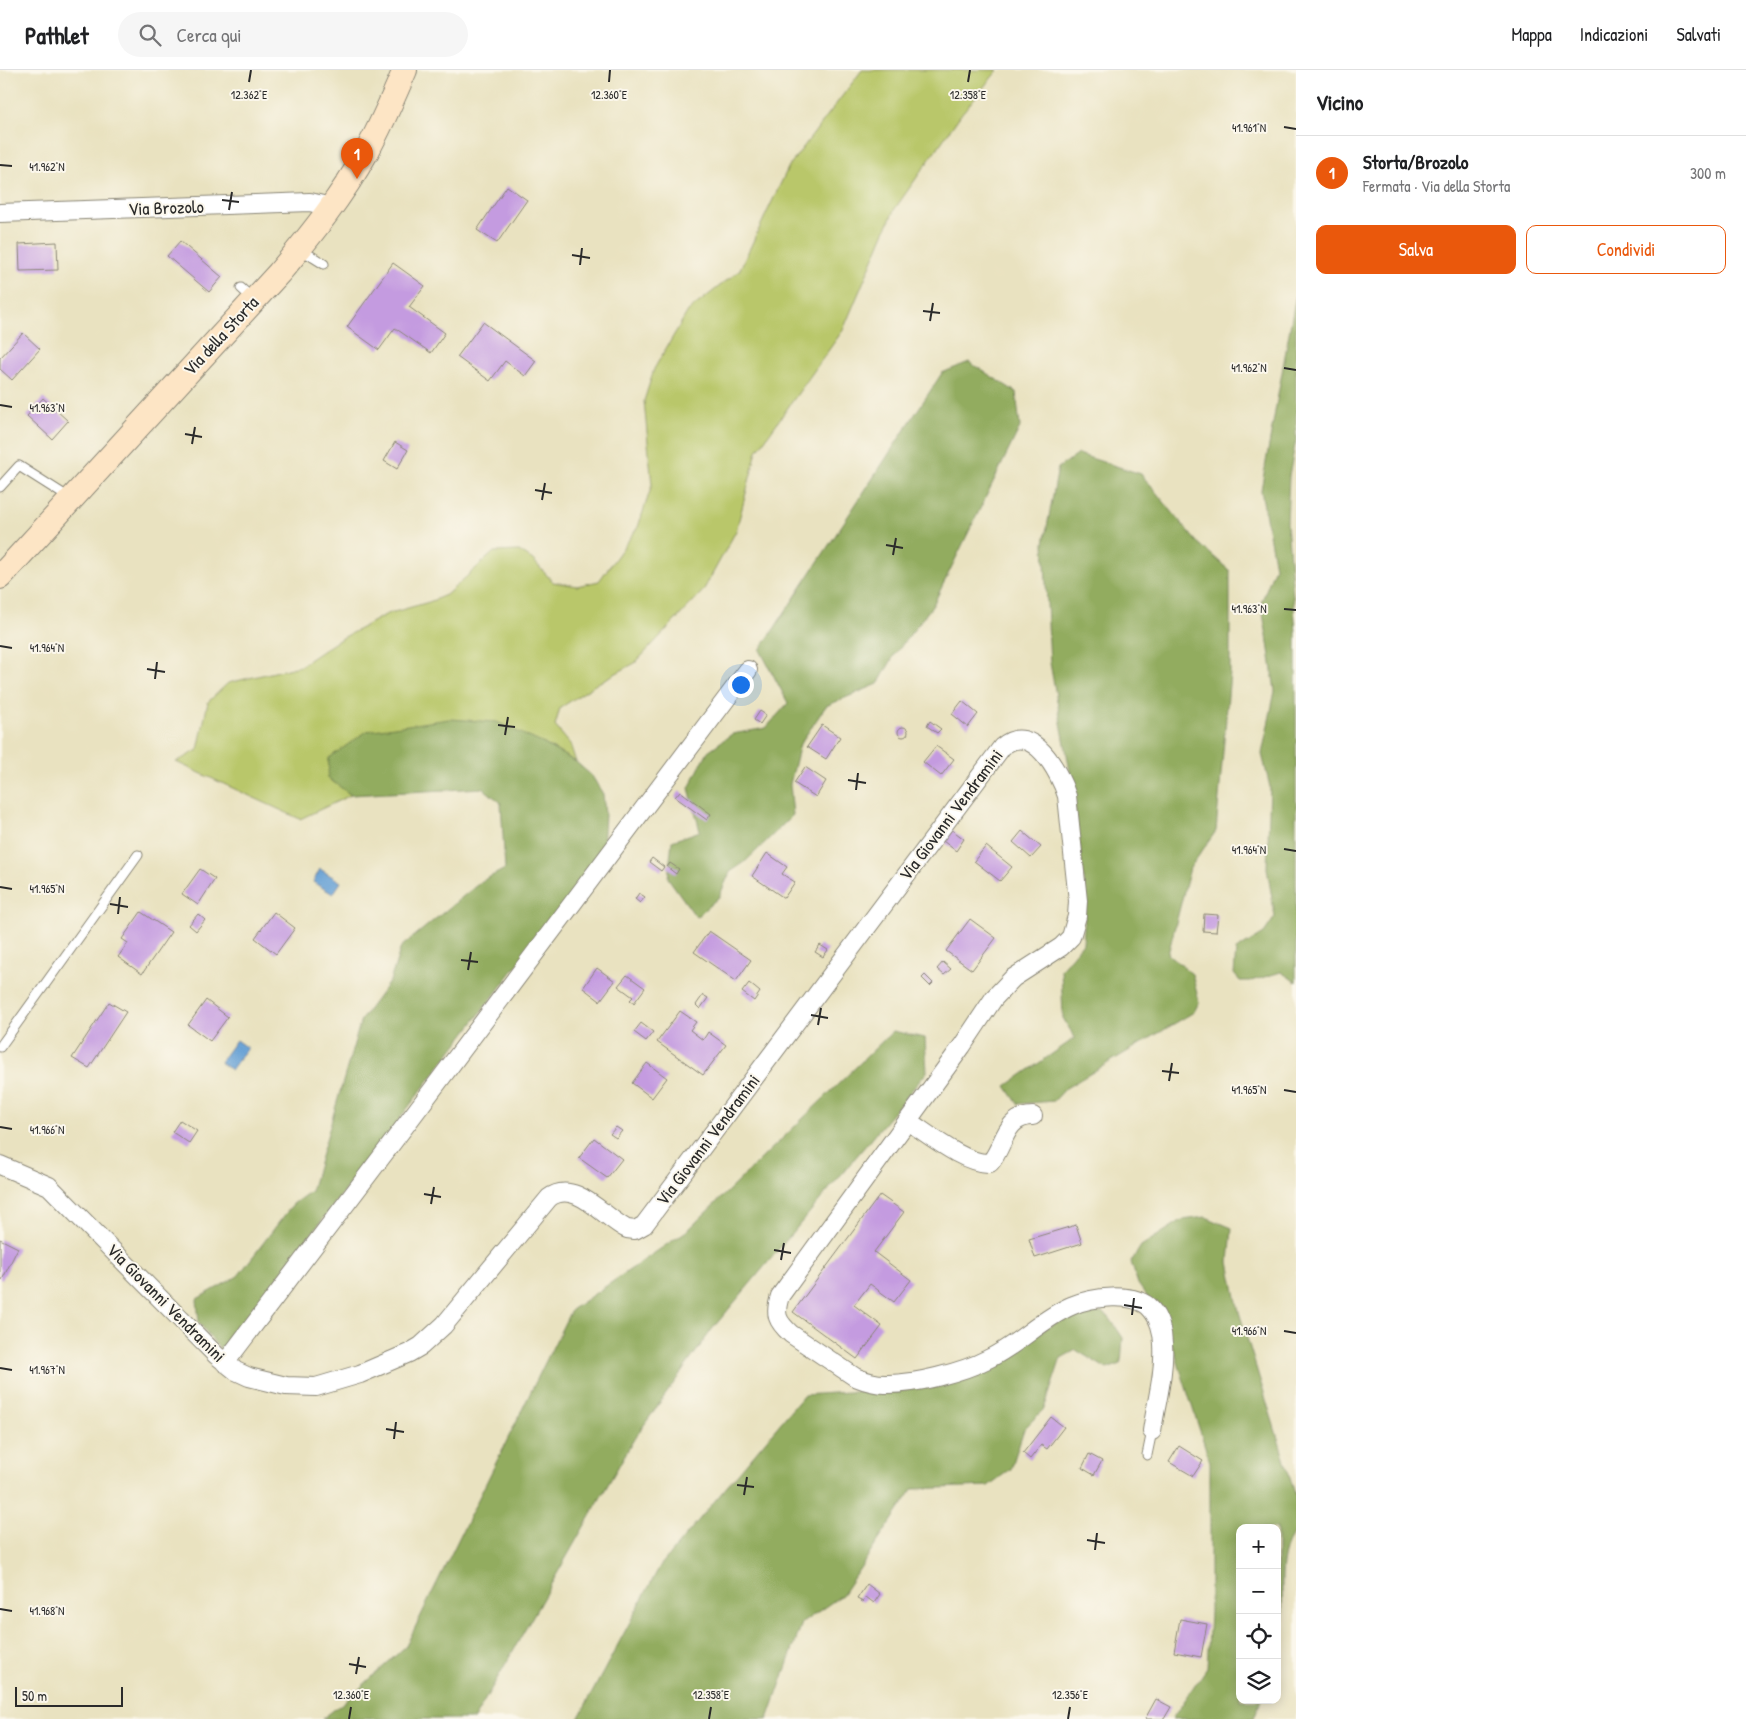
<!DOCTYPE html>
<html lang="it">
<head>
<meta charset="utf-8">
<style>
	body { margin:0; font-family:"Patrick Hand",sans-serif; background:#f6f6f6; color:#202124 }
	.controls { position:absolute; right:15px; bottom:15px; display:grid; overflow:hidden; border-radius:10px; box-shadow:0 2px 12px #0003 }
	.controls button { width:45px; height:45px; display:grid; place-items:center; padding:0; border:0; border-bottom:1px solid #e0e0e0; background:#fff; color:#202124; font:25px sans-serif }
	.scale { position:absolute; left:15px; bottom:12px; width:108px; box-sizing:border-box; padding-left:5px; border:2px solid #2b2b2b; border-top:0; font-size:14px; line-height:18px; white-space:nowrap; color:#2b2b2b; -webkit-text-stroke:4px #fbf7ec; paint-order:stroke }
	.you { position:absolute; left:740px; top:614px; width:18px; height:18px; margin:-12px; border:4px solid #fff; border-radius:50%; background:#1a73e8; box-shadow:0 0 0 8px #1a73e833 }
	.badge { display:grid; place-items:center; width:32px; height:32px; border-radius:50%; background:#ea580c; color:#fff; font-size:16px; font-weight:700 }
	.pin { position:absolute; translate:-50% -41px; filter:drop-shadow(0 1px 2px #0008) }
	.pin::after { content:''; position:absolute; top:26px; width:18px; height:15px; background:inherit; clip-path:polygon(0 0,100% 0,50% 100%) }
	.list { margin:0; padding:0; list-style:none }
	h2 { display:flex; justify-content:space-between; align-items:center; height:65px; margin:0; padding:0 20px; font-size:21px }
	h2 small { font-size:16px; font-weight:400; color:#757577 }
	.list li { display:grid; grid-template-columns:32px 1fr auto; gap:15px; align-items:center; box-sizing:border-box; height:75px; padding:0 20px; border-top:1px solid #e0e0e0 }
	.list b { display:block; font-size:19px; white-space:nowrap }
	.list p { margin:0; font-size:16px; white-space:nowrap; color:#757577 }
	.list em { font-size:16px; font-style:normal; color:#757577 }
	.actions { display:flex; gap:10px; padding:15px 20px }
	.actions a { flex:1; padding:11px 0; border:1px solid #ea580c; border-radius:10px; text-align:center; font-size:18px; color:#ea580c }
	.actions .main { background:#ea580c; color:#fff }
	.icon { flex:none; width:28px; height:28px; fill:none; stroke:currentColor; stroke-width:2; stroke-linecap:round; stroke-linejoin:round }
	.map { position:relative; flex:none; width:1296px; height:1649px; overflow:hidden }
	header { display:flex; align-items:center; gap:30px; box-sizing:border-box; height:70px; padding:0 25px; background:#fff; border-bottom:1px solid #e0e0e0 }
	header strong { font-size:24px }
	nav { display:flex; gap:28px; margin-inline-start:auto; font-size:18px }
	.search { width:350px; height:45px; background:#f6f6f6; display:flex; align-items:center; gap:12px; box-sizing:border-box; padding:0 18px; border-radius:28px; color:#757577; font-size:19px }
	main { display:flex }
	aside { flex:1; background:#fff }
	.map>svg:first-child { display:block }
	.green { fill:#b9c76a; stroke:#72794a }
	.forest { fill:#92ac5e; stroke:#5e6c44 }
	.water { fill:#639fd4; stroke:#476580 }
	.building { fill:#c49be0 }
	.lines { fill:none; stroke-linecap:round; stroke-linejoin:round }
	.service-casing { stroke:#8a8676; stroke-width:11 }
	.minor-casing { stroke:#8a8676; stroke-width:20 }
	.secondary-casing { stroke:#8a8676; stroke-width:26 }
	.service { stroke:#fff; stroke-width:9 }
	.minor { stroke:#fff; stroke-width:18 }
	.secondary { stroke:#fde5c5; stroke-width:24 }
	.ticks { fill:none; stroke:#2b2b2b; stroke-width:2 }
	.labels { text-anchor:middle; stroke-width:4; stroke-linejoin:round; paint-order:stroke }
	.street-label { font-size:18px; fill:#2b2b2b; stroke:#fbf7ec }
	.ticks-label { font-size:12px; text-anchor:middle; fill:#2b2b2b; stroke:#fbf7ec; stroke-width:4; stroke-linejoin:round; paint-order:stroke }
</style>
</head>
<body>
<header>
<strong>Pathlet</strong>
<div class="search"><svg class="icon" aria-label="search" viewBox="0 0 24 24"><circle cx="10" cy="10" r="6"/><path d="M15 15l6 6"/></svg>Cerca qui</div>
<nav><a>Mappa</a><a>Indicazioni</a><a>Salvati</a></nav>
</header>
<main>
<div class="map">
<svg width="1296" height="1649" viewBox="0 0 1296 1649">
	<rect width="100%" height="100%" fill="#fbf7ec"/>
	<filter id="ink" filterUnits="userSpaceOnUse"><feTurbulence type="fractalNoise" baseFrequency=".02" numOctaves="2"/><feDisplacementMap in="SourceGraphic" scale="10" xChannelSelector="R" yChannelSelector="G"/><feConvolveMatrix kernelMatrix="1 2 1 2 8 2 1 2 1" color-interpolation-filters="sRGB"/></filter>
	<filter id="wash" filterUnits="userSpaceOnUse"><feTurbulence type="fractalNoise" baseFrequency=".0096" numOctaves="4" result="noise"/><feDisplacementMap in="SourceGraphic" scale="20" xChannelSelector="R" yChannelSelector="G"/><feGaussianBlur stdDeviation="1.12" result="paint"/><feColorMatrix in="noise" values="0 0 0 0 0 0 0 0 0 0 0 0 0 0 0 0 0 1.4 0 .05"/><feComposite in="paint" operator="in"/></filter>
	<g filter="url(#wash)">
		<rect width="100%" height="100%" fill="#e9e2c0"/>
		<path class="green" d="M 862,0 L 998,0 L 962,43 L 894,140 L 843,260 L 757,381 L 736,461 L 703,521 L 635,593 L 598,613 L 560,638 L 555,656 L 570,674 L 576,692 L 544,674 L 328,708 L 351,725 L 300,749 L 176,692 L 198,680 L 208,632 L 228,613 L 300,596 L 337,571 L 387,544 L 429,532 L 446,525 L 494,482 L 519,481 L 533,490 L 553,512 L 577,516 L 599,511 L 638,457 L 652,415 L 644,331 L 654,299 L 688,241 L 739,201 L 789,96 Z"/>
		<path class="forest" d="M 1296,224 L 1296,370 L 1289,406 L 1287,453 L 1296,563 L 1296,912 L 1281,902 L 1251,911 L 1240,911 L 1234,904 L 1236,880 L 1264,863 L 1275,847 L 1267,798 L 1270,717 L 1262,684 L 1275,621 L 1267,566 L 1261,533 L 1275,497 L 1261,420 Z
			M 969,292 L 1016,322 L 1020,357 L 933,535 L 895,584 L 878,614 L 826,636 L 800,674 L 790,714 L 793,745 L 745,792 L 730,802 L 719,827 L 696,847 L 668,808 L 672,771 L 700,761 L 689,718 L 708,681 L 732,664 L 766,658 L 788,633 L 760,580 L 942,303 Z
			M 1078,384 L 1141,404 L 1196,471 L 1230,501 L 1230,603 L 1216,761 L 1190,798 L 1168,884 L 1192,904 L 1199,932 L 1194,942 L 1066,1018 L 1054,1031 L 1018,1034 L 1006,1016 L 1075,968 L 1063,948 L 1061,899 L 1083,873 L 1086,826 L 1072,712 L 1050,593 L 1044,473 L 1058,398 Z
			M 449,649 L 497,652 L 544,674 L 576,692 L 592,706 L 603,724 L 605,744 L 603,779 L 589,801 L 228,1273 L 219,1278 L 199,1253 L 197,1229 L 238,1206 L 293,1134 L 311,1121 L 361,950 L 390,911 L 401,877 L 482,811 L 505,799 L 501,733 L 483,718 L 351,725 L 328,708 L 329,688 L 367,661 Z
			M 893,961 L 925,968 L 927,1002 L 713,1258 L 634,1369 L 474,1649 L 322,1649 L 348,1629 L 406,1576 L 571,1240 L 688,1160 Z
			M 1206,1147 L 1232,1158 L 1229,1192 L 1239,1242 L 1296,1427 L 1296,1461 C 1272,1488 1287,1539 1282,1572 C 1282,1577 1279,1582 1277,1587 L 1277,1458 L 1240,1458 L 1240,1630 L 1261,1630 L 1254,1649 L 1172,1649 L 1207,1598 L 1210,1542 L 1210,1392 L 1165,1252 L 1138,1214 L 1131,1192 L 1141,1176 L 1182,1150 Z
			M 1075,1243 L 1102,1243 L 1109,1247 L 1123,1268 L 1121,1294 L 1107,1299 L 1076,1280 L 1061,1288 L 1044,1339 L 1024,1359 L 1011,1399 L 988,1416 L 913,1419 L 842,1525 L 802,1553 L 768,1649 L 578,1649 L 660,1496 L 804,1325 L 921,1317 L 1050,1256 Z"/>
		<path class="water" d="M 320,799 L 341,812 L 333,824 L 313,812 Z
			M 236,970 L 247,978 L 231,1000 L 220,992 Z"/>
		<g id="blocks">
			<path class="building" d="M 507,116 L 527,130 L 497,173 L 477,160 Z
				M 180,171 L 222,207 L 209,222 L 167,186 Z
				M 57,172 L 58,200 L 20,201 L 19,174 Z
				M 393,193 L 425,216 L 409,237 L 445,263 L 431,283 L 395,258 L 379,280 L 347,257 Z
				M 483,252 L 536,291 L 525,306 L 505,291 L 490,311 L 457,287 Z
				M 23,263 L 40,279 L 12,310 L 0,299 L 0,288 Z
				M 43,328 L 68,351 L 52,369 L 27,346 Z
				M 395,372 L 408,380 L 397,399 L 384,391 Z
				M 962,631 L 978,644 L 968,657 L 952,644 Z
				M 760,641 L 766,645 L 760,654 L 754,650 Z
				M 930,651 L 941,659 L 937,663 L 927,656 Z
				M 822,655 L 840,667 L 826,689 L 807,677 Z
				M898 662a5 5 0 1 1 10 0a5 5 0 1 1-10 0Z
				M 936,676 L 954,689 L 941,706 L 923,692 Z
				M 805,697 L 826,711 L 816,727 L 794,713 Z
				M 680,721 L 711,744 L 707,750 L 675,727 Z
				M 951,759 L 964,769 L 956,781 L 943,771 Z
				M 1022,761 L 1041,777 L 1031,788 L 1013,772 Z
				M 986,776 L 1012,797 L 1000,811 L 974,791 Z
				M 767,783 L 787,797 L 782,804 L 795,812 L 784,828 L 752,806 Z
				M 652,788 L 664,797 L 661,801 L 649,792 Z
				M 670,793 L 679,799 L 676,804 L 667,797 Z
				M 200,799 L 215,809 L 198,835 L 182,824 Z
				M 639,823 L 645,827 L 640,833 L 635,829 Z
				M 141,842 L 171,862 L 142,904 L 118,887 L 128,873 L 122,869 Z
				M 274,842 L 295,858 L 276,884 L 255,868 Z
				M 198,844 L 205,850 L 196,861 L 189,855 Z
				M 1204,844 L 1218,845 L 1216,862 L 1203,861 Z
				M 970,849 L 996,868 L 972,900 L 946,881 Z
				M 709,861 L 751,890 L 736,911 L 694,882 Z
				M 820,875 L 828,880 L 823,887 L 815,882 Z
				M 943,892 L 951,899 L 944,905 L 937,899 Z
				M 597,898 L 615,911 L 600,931 L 583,918 Z
				M 627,905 L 645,918 L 634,933 L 630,930 L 633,927 L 618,916 Z
				M 925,905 L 933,913 L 930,916 L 922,908 Z
				M 749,913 L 760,922 L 754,931 L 742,922 Z
				M 703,925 L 708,928 L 700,939 L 696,935 Z
				M 206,930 L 228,947 L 210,971 L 188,955 Z
				M 109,932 L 126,942 L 89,998 L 72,988 Z
				M 680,941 L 696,952 L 690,960 L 703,970 L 708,962 L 726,975 L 703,1005 L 657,972 Z
				M 641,953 L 653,962 L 646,971 L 634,962 Z
				M 647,993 L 667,1008 L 652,1028 L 632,1013 Z
				M 180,1050 L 197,1061 L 189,1073 L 172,1062 Z
				M 616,1057 L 622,1061 L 616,1068 L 610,1064 Z
				M 594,1068 L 622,1089 L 607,1108 L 579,1088 Z
				M 880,1125 L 904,1142 L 874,1182 L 911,1210 L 894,1232 L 870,1214 L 854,1235 L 882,1256 L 857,1289 L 793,1242 Z
				M 1076,1155 L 1082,1173 L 1035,1188 L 1029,1169 Z
				M 0,1169 L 18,1178 L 2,1210 L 0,1209 Z
				M 1051,1347 L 1064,1357 L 1047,1379 L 1041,1375 L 1030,1389 L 1023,1383 Z
				M 1179,1376 L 1203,1391 L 1193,1406 L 1169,1392 Z
				M 1089,1384 L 1102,1391 L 1094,1405 L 1082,1398 Z
				M 867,1514 L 880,1524 L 874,1533 L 866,1527 L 863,1532 L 857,1529 Z
				M 1180,1549 L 1207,1554 L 1201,1587 L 1174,1582 Z
				M 1156,1629 L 1171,1637 L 1164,1649 L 1145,1649 Z"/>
		</g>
	</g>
	<g filter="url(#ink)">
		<use href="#blocks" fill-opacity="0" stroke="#8a8676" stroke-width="1"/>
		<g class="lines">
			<defs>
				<path id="service" d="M 300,179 L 324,194
					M 241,218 L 254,230
					M 0,417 L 19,396 L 71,429
					M 0,977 L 138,785
					M 1147,1385 L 1152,1361"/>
				<path id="minor" d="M 0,143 L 310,132 L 331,137
					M 908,1051 C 928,1064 966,1095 990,1093 C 1005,1076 1004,1046 1033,1046
					M 0,1095 L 49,1116 L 216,1285 L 236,1301 L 249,1307 L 286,1316 L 316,1317 L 360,1304 L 409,1283 L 421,1276 L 444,1255 L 549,1128 C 575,1108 604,1148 627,1159 L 635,1160 L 644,1155 L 1002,677 C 1032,650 1060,703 1067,726 L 1078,831 L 1077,846 L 1071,867 L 1061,877 L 1013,908 L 994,928 L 962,976 L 780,1226 C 774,1245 777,1251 791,1264 L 855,1307 C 865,1311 874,1314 885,1314 C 913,1315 963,1302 988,1289 C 1018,1275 1041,1249 1071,1236 C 1091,1227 1135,1221 1151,1239 C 1159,1248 1163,1262 1163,1274 C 1165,1303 1156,1333 1152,1361
					M 225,1293 L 405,1056 L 748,600"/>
				<path id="secondary" d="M 0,507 L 279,203 C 311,165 342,126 366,83 C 381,56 393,28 405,0"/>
			</defs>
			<use href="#service" class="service-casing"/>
			<use href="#minor" class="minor-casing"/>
			<use href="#secondary" class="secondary-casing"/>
			<use href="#service" class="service"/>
			<use href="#minor" class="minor"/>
			<use href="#secondary" class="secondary"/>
		</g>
	</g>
	<path class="ticks" d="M 249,12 L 251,0M 609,12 L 610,0M 968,12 L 970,0M 1284,57 L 1296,59M 0,95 L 12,96M 222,130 L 239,132M 229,140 L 232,122M 572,185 L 590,188M 580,195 L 582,178M 923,241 L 940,243M 930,251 L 933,233M 1284,298 L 1296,300M 0,335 L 12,337M 185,364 L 202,367M 192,374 L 195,357M 535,420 L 552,423M 542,430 L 545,413M 886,475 L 903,478M 893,485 L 896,468M 1284,539 L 1296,540M 0,576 L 12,578M 147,599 L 165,602M 155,609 L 157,592M 498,655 L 515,657M 505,665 L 508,647M 848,710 L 866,713M 856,720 L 858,703M 1284,779 L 1296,781M 0,817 L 12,819M 110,834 L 128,837M 118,844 L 120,827M 461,890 L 478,892M 468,900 L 471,882M 811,945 L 828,948M 818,955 L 821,938M 1162,1001 L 1179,1003M 1169,1011 L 1172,993M 1284,1020 L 1296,1022M 0,1057 L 12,1059M 424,1124 L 441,1127M 431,1134 L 434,1117M 774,1180 L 791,1183M 781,1190 L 784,1173M 1124,1235 L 1142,1238M 1132,1245 L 1134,1228M 1284,1261 L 1296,1263M 0,1298 L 12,1300M 386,1359 L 404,1362M 394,1369 L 396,1352M 737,1415 L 754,1417M 744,1425 L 747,1407M 1087,1470 L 1105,1473M 1095,1480 L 1097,1463M 0,1539 L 12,1541M 349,1594 L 366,1597M 356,1604 L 359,1587M 349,1649 L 351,1637M 709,1649 L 711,1637M 1068,1649 L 1070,1637"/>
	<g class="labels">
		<g class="street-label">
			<text transform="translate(166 138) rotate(-2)" y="6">Via Brozolo</text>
			<text transform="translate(221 266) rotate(-47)" y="6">Via della Storta</text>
			<text transform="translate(951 745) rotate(-53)" y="6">Via Giovanni Vendramini</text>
			<text transform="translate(708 1070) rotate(-53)" y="6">Via Giovanni Vendramini</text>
			<text transform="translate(166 1233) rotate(45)" y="6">Via Giovanni Vendramini</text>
		</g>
	</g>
	<g class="ticks-label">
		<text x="249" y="29">12.362°E</text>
		<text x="609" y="29">12.360°E</text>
		<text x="968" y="29">12.358°E</text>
		<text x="1249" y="62">41.961°N</text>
		<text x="47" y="101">41.962°N</text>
		<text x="1249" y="302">41.962°N</text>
		<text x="47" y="342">41.963°N</text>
		<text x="1249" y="543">41.963°N</text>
		<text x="47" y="582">41.964°N</text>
		<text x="1249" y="784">41.964°N</text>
		<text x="47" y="823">41.965°N</text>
		<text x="1249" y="1024">41.965°N</text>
		<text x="47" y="1064">41.966°N</text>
		<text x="1249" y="1265">41.966°N</text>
		<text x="47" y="1304">41.967°N</text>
		<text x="47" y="1545">41.968°N</text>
		<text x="351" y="1629">12.360°E</text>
		<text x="711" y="1629">12.358°E</text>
		<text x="1070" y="1629">12.356°E</text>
	</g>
</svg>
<div class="controls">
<button>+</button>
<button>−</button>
<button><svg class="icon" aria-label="locate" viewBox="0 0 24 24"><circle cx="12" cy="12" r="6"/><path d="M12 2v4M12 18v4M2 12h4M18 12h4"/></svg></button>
<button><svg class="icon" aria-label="layers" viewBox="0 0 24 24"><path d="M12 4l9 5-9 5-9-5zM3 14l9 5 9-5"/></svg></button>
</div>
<div class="scale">50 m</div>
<div class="you"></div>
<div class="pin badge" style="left:357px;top:109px">1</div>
</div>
<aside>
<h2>Vicino<small></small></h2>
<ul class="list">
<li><span class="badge">1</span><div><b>Storta/Brozolo</b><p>Fermata · Via della Storta</p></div><em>300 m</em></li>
</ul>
<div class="actions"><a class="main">Salva</a><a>Condividi</a></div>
</aside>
</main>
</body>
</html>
